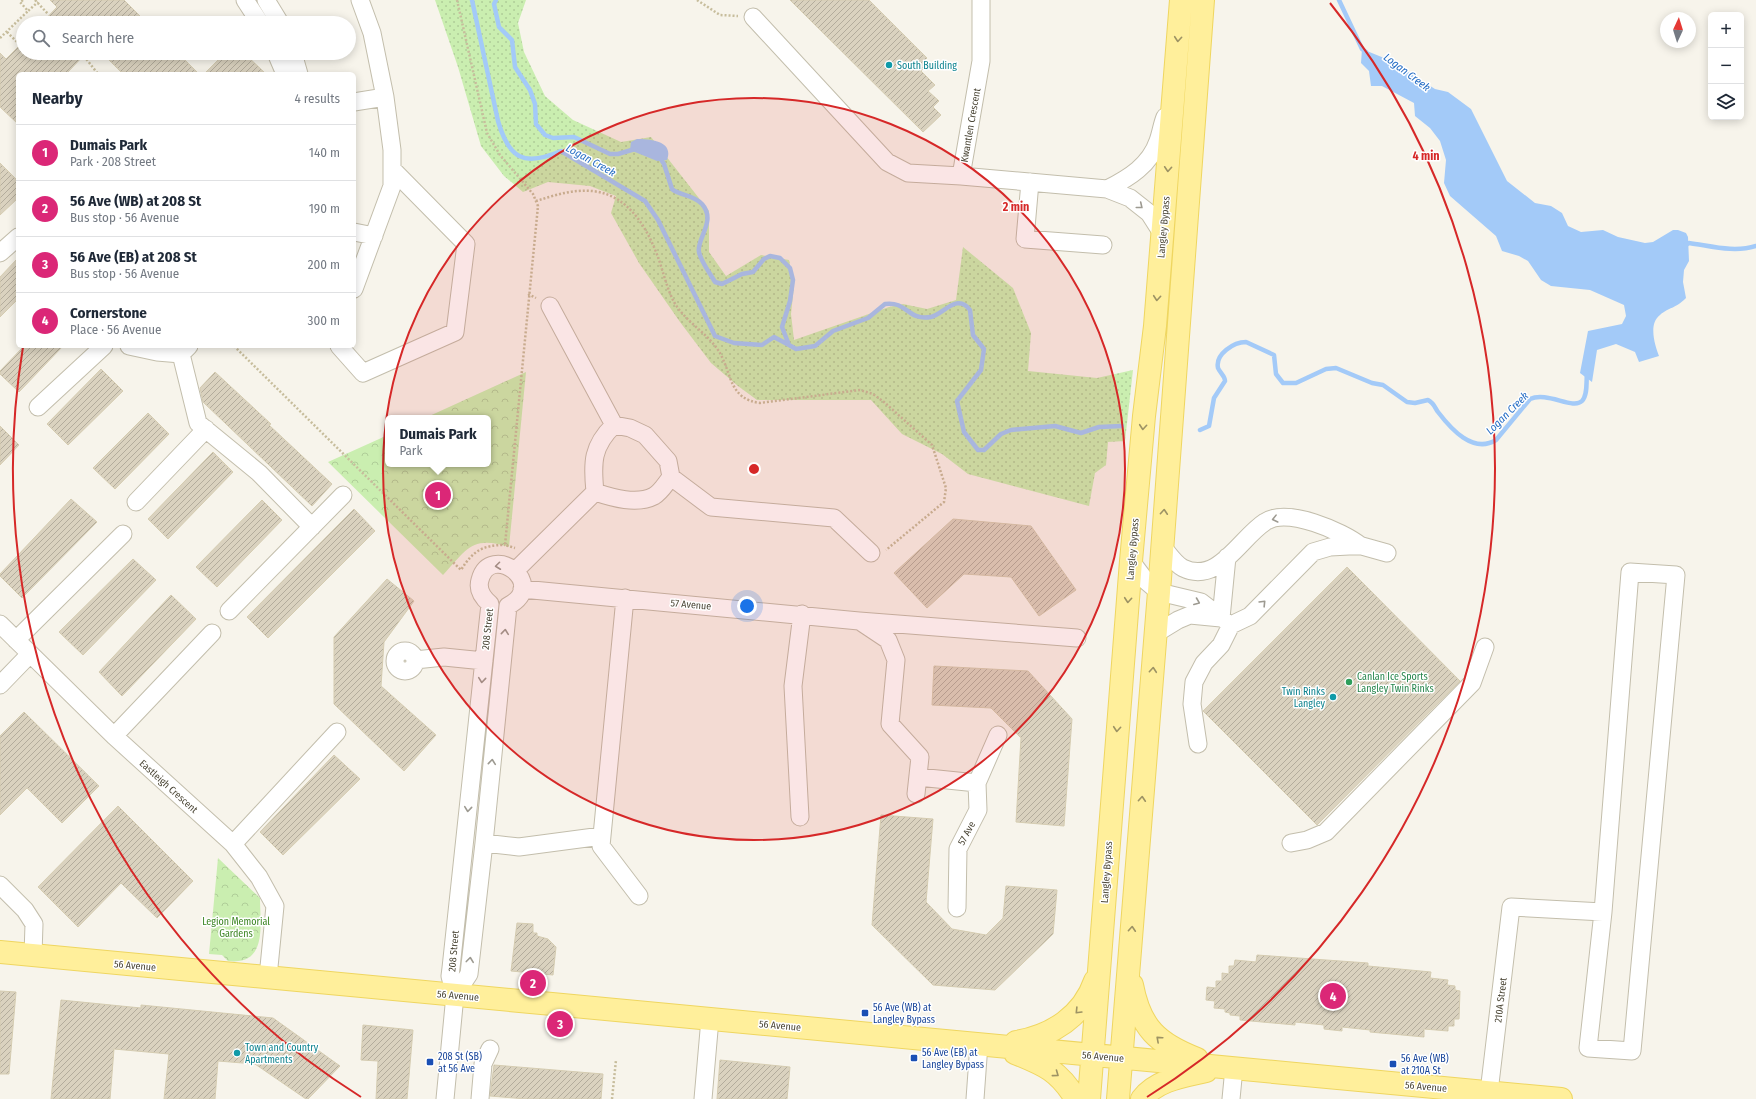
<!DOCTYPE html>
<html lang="en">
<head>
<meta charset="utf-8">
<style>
	body { margin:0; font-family:"Fira Sans Condensed",sans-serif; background:#f2f2f3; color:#1f2937 }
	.controls { position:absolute; right:12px; top:12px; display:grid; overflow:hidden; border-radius:6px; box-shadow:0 2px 10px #0003 }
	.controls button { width:36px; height:36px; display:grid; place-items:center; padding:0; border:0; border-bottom:1px solid #e0e1e3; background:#fff; color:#1f2937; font:20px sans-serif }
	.compass { position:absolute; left:1660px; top:12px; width:36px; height:36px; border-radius:50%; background:#fff; box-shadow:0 2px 10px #0003; rotate:4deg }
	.you { position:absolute; left:747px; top:606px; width:14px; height:14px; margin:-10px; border:3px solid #fff; border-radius:50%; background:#1a73e8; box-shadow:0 0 0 6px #1a73e833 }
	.badge { display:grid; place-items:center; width:26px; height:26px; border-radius:50%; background:#db2777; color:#fff; font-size:13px; font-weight:700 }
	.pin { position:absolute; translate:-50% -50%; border:2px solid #fff; box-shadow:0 1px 4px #0006 }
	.popup { position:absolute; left:385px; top:415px; width:106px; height:52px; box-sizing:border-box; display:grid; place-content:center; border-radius:6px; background:#fff; filter:drop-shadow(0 1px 3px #0005); font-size:13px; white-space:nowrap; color:#747a83 }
	.popup b { font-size:15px; color:#1f2937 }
	.popup::after { content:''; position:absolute; left:50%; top:100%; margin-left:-8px; border:8px solid transparent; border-top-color:#fff }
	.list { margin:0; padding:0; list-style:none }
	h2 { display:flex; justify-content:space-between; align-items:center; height:52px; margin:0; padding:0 16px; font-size:17px }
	h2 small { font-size:13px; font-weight:400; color:#747a83 }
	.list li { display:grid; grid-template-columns:26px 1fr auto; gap:12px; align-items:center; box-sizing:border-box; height:56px; padding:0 16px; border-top:1px solid #e0e1e3 }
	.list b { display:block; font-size:15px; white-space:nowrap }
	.list p { margin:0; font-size:13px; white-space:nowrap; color:#747a83 }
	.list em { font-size:13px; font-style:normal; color:#747a83 }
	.icon { flex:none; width:22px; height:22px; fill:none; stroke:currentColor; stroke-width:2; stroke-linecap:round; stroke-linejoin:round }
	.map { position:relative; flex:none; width:1756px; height:1099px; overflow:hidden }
	.search { position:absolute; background:#fff; box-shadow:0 2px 10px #0003; left:16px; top:16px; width:340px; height:44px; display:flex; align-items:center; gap:10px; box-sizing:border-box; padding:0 14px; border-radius:22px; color:#747a83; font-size:15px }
	.panel { position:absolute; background:#fff; box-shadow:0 2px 10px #0003; left:16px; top:72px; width:340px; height:276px; border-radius:6px }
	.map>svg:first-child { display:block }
	.grass { fill:url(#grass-dots) }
	.park { fill:url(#park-crowns) }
	.water { fill:#a3caf8 }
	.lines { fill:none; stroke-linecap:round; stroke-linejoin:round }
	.stream { stroke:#a3caf8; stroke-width:4.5 }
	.building { fill:url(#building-hatch); stroke:#d5ccb1 }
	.minor-casing { stroke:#c3beac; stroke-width:19 }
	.major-casing { stroke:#efd660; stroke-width:24 }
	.path { stroke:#c7bd9c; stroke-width:2.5; stroke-dasharray:2 2; stroke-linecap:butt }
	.minor { stroke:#fff; stroke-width:17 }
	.major { stroke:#ffef9b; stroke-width:22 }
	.oneway { stroke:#9d9364 }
	.oneway2 { stroke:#9d9a91 }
	.ring { fill:none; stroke:#d62828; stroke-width:2 }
	.culture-dot { fill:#0f9aa8; stroke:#fff; stroke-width:1.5 }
	.leisure-dot { fill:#2e9e5b; stroke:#fff; stroke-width:1.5 }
	.transit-dot { fill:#1a4fb4; stroke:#fff; stroke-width:1.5 }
	.labels { text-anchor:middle; stroke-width:3; stroke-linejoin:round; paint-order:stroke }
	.culture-label { font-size:10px; fill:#0d838f; stroke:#fff; text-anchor:start }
	.street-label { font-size:10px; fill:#4c4737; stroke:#fff }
	.leisure-label { font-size:10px; fill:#27864d; stroke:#fff; text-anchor:start }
	.park-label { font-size:10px; fill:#3c8523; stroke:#fff }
	.transit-label { font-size:10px; fill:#164399; stroke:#fff; text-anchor:start }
	.water-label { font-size:11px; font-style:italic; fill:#246cc4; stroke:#fff }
	.centre { fill:#d62828; stroke:#fff; stroke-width:2 }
	.ring-label { font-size:12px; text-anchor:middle; font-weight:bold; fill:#d62828; stroke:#fff; stroke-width:3; stroke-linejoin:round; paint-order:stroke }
</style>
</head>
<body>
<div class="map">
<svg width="1756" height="1099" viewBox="0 0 1756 1099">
	<defs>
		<pattern id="grass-dots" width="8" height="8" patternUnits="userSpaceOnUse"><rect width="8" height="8" fill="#caeeb0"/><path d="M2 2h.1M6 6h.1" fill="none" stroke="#afcd98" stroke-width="1.8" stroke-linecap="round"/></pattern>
		<pattern id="park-crowns" width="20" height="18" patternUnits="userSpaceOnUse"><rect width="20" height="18" fill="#caeeb0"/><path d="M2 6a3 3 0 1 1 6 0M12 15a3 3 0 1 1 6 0" fill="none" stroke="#afcd98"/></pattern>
		<pattern id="building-hatch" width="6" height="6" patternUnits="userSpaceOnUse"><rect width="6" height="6" fill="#dad2bf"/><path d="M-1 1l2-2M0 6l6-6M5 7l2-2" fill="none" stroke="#b3ac9c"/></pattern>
	</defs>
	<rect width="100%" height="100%" fill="#f7f4eb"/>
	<path class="grass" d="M 435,0 L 526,0 L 518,23 L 524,52 L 545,96 L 573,120 L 621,142 L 651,137 L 709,211 L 709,252 L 726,276 L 761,255 L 789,260 L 794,286 L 791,314 L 794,340 L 889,307 L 903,304 L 927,309 L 956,300 L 963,247 L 1013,288 L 1031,333 L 1028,371 L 1097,378 L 1133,370 L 1125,441 L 1108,442 L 1106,465 L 1095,473 L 1089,506 L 968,474 L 942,454 L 902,434 L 871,400 L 757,400 L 738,386 L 711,363 L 680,322 L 639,263 L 611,213 L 616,196 L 590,186 L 548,182 L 523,192 L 504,176 L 481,146 L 458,67 Z"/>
	<path class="park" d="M 526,372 L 509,547 C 472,535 467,549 443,575 L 328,462 L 388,435 L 388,464 L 488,464 L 488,418 L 425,418 Z
		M 218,858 L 260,898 C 260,924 268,966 228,961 L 222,955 L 209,954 Z"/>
	<path class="water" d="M 1362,49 L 1389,60 L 1435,89 L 1448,92 L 1471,109 L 1507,181 L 1535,203 L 1551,206 L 1562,213 L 1568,226 L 1581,232 L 1603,230 L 1618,237 L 1645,243 L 1653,242 L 1673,230 L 1678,230 L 1686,233 L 1688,237 L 1689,261 L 1684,270 L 1683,282 L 1686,298 C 1675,309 1669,307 1660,315 C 1648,324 1655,345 1659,356 L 1639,362 L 1635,352 L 1616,344 L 1597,350 L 1592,382 L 1580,373 L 1588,331 L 1622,324 L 1626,316 L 1624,305 L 1590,290 L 1551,286 L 1541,280 L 1528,261 L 1519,256 L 1502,251 L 1496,236 L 1450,196 L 1444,183 L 1446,160 L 1440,141 L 1430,128 L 1415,116 L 1414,103 L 1382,86 L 1371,86 L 1369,71 L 1361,63 Z
		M 637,139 C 651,139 674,141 667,160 L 657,161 L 630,150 L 631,142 Z"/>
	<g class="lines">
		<path class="stream" d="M 472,0 L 498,121 C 509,159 524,167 561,151 L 645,201 L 658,220 L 715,336 L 734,343 L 762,345 L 774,337 L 789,345
			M 496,0 L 494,4 L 499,27 L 512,40 L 515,67 L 530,90 L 535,104 L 536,124 L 545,135 L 553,138 L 574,137 L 610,154 L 618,154 L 635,149
			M 1339,0 L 1362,49 L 1366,52
			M 660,158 L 664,164 L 672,189 C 680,196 692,194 702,204 C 717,221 696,239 699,252 C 701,262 710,273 715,282 L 722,284 L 742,274 L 753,272 L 764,259 L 770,256 L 780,258 L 790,268 L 793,280 L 790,301 L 782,327 L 789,345 L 796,349 L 815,346 L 833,331 L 868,318 L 885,304 C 908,301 907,321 931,317 C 943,315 957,292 970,310 L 973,335 L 984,349 L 981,370 L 957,401 L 964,432 L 978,450 L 984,450 L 1001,434 L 1011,430 L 1055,426 L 1081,433 L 1099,427 L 1122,426
			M 1684,246 L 1689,243 C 1711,246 1734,253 1756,246
			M 1200,430 L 1209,426 L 1214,398 L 1225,381 C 1225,376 1220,373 1218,368 C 1215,354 1234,342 1246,342 L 1274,355 L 1276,374 L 1283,383 L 1296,383 L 1326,369 L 1336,368 L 1372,383 L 1383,385 L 1407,402 L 1415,403 L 1428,400 C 1434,403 1435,408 1438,412 C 1451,429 1473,454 1496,440 L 1530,399 C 1547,391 1573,410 1582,401 C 1588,395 1586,381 1587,373"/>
	</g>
	<path class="building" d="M 50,0 L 124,0 L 147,23 L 42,23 L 57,7 Z
		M 790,0 L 869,0 L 927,58 L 922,63 L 926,66 L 921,71 L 935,85 L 928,91 L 939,101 L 933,107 L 941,115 L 923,132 Z
		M 23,42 L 23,53 L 86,53 L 66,74 L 18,74 L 18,124 L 0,107 L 0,53 L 6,59 Z
		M 102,53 L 178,53 L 199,74 L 123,74 Z
		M 225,53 L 244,53 L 266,74 L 204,74 Z
		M 0,163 L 18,181 L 18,198 L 0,215 Z
		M 18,258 L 18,299 L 0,317 L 0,277 Z
		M 24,346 L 63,346 L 19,392 L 0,374 L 0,371 Z
		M 101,369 L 123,391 L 68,445 L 47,424 Z
		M 215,372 L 271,424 L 269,425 L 332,484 L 312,506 L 203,402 L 200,388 Z
		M 148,413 L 169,434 L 115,489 L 93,468 Z
		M 0,426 L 19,445 L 0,465 Z
		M 213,452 L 233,472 L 168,539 L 148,519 Z
		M 71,499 L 97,522 L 22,598 L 0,576 L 0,574 Z
		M 262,500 L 282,520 L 217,587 L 196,567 Z
		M 354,509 L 375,531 L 268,638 L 247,617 Z
		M 953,519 L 1031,526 L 1076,590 L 1039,616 L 1011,577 L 964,574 L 927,608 L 894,573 Z
		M 133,559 L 156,580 L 83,655 L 59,632 Z
		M 1347,567 L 1460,681 L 1317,825 L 1203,711 Z
		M 387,579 L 414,601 L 384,642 L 381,686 L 436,735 L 404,771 L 334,704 L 334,637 Z
		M 171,595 L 196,619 L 122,696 L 99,672 Z
		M 934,666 L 1028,671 L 1072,719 L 1064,826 L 1016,822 L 1021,738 L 991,708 L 932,705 Z
		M 24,712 L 99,786 L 62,823 L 27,788 L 0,815 L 0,736 Z
		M 334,755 L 360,779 L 283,855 L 260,832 Z
		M 118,806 L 193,881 L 157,918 L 121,883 L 78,927 L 38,887 Z
		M 881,815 L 933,819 L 926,902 L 952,929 L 986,935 L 1003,918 L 1006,886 L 1057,890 L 1053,934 L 995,990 L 933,985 L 872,925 Z
		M 517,923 L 533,924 L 533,933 L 537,933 L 537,936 L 548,939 L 556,947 L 553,975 L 511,971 Z
		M 1257,955 L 1368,963 L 1368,966 L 1431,972 L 1430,978 L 1448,980 L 1447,985 L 1455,986 L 1455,990 L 1460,991 L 1459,1019 L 1454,1019 L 1454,1026 L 1448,1026 L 1448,1031 L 1424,1029 L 1424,1037 L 1370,1032 L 1370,1030 L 1342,1027 L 1342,1031 L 1324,1029 L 1324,1025 L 1295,1022 L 1295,1025 L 1240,1020 L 1240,1016 L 1230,1015 L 1230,1013 L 1225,1012 L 1225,1009 L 1214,1008 L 1215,1001 L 1206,1000 L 1207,987 L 1216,988 L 1216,981 L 1222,981 L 1222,973 L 1229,974 L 1229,966 L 1234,966 L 1235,960 L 1256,962 Z
		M 0,991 L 16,992 L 9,1074 L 0,1074 Z
		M 61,1000 L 141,1008 L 141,1005 L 273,1018 L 340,1066 L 308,1099 L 306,1099 L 255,1064 L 218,1061 L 215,1099 L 164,1099 L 169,1054 L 114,1049 L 110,1099 L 51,1099 Z
		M 363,1025 L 413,1030 L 407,1099 L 376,1099 L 378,1061 L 361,1060 Z
		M 720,1060 L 790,1067 L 787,1099 L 717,1099 Z
		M 494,1065 L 603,1074 L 601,1099 L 526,1099 L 490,1096 Z"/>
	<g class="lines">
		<defs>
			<path id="minor" d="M 245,0 L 260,23
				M 266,0 L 280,23
				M 981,0 L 981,61 L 961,176 L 1107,189 L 1130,198 L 1149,213 L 1163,235
				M 753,17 L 887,162 L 908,173 L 961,176
				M 276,53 L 285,74
				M 293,53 L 299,74
				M 354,102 L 385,97
				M 1030,182 L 1025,239 L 1103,245
				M 1107,189 C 1129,178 1150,165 1158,141 C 1161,133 1162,124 1165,117
				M 354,232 L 374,236
				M 0,253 L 18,237
				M 354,289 L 392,186 L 392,150 L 385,97 L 372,33 L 360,0
				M 550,306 L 614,425
				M 129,346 L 157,352 L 181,354 L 189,346
				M 339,346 L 363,373 L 455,332 L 466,244 L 392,169
				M 181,354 L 198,423 L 259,473 L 312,527
				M 38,407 L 104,346
				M 595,492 C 613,498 637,505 654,496 C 661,492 666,483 671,477 L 711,507 L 834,518 L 871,553
				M 595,492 C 592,463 592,446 614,425 L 630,428 L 645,435 L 668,461 L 671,477
				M 136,502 L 206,429
				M 1162,546 C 1168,553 1175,564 1183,568 C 1218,585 1240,538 1265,522 C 1287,507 1342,531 1361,546
				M 1131,561 L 1146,581 L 1159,592 L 1201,602 L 1223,619
				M 516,570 L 595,492
				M 522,589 L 859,621 L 1077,638
				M 625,598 L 601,846 L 639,896
				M 229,611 L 343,495
				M 861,622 L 888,640 L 896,660 L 890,724 L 920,757 L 916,794
				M 0,624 L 114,736 L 233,844 L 259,877 L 275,906 L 268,977
				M 1155,634 L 1178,620 L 1190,615 L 1221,618 L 1227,557
				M 16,640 L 123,534
				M395 661a10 10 0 1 1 20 0a10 10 0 1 1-20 0Z
				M 415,660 L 444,657 L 484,661
				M 0,685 L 30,654
				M 114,736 L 212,633
				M 1198,744 L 1192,704 L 1194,682 L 1204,663 L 1221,645 L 1231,625 L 1250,616 L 1313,552 L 1330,547 L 1349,546 L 1362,546 L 1387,553
				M 918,777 L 977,783 L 998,735
				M 800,817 L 793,686 L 802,614
				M 484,843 L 519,847 L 602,836
				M 1291,843 L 1307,840 L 1326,832 L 1472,683 L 1485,647
				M 233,844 L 337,732
				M 0,885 L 25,910 L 34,924 L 33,955
				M 957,908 L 958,849 L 978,810 L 977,783
				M 1489,1092 L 1511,907 L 1603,912 L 1588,1048 L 1632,1051 L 1676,575 L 1630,572 L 1603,912
				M 445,1099 L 455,995 L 450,976 L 451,968 L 490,604 C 483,598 477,590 480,580 C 490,541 550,584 508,606 L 484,843 L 469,974 L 455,995
				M 480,1099 L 483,1064 L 490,1049
				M 703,1099 L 710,1019
				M 975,1099 L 979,1044
				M 1231,1099 L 1234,1068"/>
			<path id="major" d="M 0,952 L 1561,1099
				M 1132,985 C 1140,1028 1158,1044 1197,1059
				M 1016,1042 C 1052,1036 1083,1016 1095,981
				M 1015,1053 C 1045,1065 1059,1071 1076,1099
				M 1089,1099 L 1131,561 L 1144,416 L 1155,326 L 1181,0
				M 1118,1099 L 1159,592 L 1203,0
				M 1142,1099 C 1156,1080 1184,1076 1206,1071"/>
		</defs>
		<use href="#minor" class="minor-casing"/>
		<use href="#major" class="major-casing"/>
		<path class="path" d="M 23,0 L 20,2 L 28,11 L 38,2
			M 35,0 L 48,14
			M 457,0 L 487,133 L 500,155 L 533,194 L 538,206 L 505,545 L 515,548
			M 697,0 L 720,15 L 738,16
			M 7,32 L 20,45
			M 0,38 L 28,11
			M 84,56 L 98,74
			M 536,201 C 549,197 564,192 578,191 C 622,187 644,220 658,257 C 663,271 667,289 674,302 C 686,323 710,334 721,355 C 732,376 730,399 760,403 L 860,390 L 873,394 L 884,402 L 932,445 L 946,488 L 944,502 L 886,550
			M 528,294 L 536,298
			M 234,346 L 461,570 C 473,551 482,545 505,545
			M 612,1099 L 616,1060"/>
		<use href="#minor" class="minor"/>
		<use href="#major" class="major"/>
	</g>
	<defs><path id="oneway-chevron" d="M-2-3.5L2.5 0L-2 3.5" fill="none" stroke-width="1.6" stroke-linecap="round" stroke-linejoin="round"/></defs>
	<g class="oneway">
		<use href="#oneway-chevron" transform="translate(1178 39) rotate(95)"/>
		<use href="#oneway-chevron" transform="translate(1168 169) rotate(94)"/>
		<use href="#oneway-chevron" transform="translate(1157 298) rotate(95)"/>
		<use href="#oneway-chevron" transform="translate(1143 427) rotate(95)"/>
		<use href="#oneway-chevron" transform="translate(1164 512) rotate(-86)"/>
		<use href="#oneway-chevron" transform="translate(1128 600) rotate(95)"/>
		<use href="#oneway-chevron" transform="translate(1153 670) rotate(-85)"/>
		<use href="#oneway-chevron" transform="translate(1117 729) rotate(95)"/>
		<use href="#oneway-chevron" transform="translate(1142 799) rotate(-86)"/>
		<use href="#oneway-chevron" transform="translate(1132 929) rotate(-86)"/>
		<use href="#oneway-chevron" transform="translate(1078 1011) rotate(134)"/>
		<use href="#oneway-chevron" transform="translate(1159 1039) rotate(-138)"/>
		<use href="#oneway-chevron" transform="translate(1056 1074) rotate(36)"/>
	</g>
	<g class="oneway2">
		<use href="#oneway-chevron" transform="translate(1140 206) rotate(39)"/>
		<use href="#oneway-chevron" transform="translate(1275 519) rotate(166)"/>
		<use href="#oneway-chevron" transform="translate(498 566) rotate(173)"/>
		<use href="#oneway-chevron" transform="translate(1197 602) rotate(22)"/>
		<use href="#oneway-chevron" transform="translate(1263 603) rotate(-46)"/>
		<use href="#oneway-chevron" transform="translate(505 632) rotate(-84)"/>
		<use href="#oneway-chevron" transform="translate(482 680) rotate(96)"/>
		<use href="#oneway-chevron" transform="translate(492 762) rotate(-84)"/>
		<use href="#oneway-chevron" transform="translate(468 809) rotate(96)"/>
		<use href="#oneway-chevron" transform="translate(470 960) rotate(-83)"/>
	</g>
	<circle cx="754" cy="469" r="371" fill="#d62828" fill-opacity=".12"/>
	<g class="ring">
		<circle cx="754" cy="469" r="371"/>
		<path d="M361 1097A741 741 0 0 1 23 347M1330 3A741 741 0 0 1 1147 1097"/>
	</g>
	<g class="culture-dot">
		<circle cx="889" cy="65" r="4"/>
		<circle cx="1333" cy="697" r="4"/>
		<circle cx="237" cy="1053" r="4"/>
	</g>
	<circle class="leisure-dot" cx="1349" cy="682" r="4"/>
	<g class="transit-dot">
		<rect x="861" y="1009" width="8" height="8" rx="2"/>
		<rect x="910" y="1054" width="8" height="8" rx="2"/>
		<rect x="426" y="1058" width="8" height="8" rx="2"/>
		<rect x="1389" y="1060" width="8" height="8" rx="2"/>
	</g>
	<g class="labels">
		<g class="culture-label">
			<text x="897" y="69">South Building</text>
			<text x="1325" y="695" text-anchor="end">Twin Rinks<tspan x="1325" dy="12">Langley</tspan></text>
			<text x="245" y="1051">Town and Country<tspan x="245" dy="12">Apartments</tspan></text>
		</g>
		<g class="street-label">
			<text transform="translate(970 125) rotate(-80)" y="4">Kwantlen Crescent</text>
			<text transform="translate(1163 227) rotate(-85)" y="4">Langley Bypass</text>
			<text transform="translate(1132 549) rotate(-85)" y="4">Langley Bypass</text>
			<text transform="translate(691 604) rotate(5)" y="4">57 Avenue</text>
			<text transform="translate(487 629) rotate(-84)" y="4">208 Street</text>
			<text transform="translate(169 786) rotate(42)" y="4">Eastleigh Crescent</text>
			<text transform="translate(966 833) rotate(-62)" y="4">57 Ave</text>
			<text transform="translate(1106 872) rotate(-86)" y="4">Langley Bypass</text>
			<text transform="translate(453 951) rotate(-85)" y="4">208 Street</text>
			<text transform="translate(135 965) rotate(5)" y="4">56 Avenue</text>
			<text transform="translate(458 995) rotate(5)" y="4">56 Avenue</text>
			<text transform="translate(1500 1000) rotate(-83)" y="4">210A Street</text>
			<text transform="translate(780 1025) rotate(5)" y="4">56 Avenue</text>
			<text transform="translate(1103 1056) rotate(5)" y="4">56 Avenue</text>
			<text transform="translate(1426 1086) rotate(5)" y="4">56 Avenue</text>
		</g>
		<g class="leisure-label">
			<text x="1357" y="680">Canlan Ice Sports<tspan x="1357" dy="12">Langley Twin Rinks</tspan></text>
		</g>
		<g class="park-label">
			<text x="236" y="925">Legion Memorial<tspan x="236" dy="12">Gardens</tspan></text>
		</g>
		<g class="transit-label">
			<text x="873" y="1011">56 Ave (WB) at<tspan x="873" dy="12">Langley Bypass</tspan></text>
			<text x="922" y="1056">56 Ave (EB) at<tspan x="922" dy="12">Langley Bypass</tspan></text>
			<text x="438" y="1060">208 St (SB)<tspan x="438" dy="12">at 56 Ave</tspan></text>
			<text x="1401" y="1062">56 Ave (WB)<tspan x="1401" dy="12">at 210A St</tspan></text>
		</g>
		<g class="water-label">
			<text transform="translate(1407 72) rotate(37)" y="4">Logan Creek</text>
			<text transform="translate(591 160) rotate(29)" y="4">Logan Creek</text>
			<text transform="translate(1507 413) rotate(-45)" y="4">Logan Creek</text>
		</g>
	</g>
	<circle cx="754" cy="469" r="6" class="centre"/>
	<g class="ring-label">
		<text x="1426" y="160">4 min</text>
		<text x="1016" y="211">2 min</text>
	</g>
</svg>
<div class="controls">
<button>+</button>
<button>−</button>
<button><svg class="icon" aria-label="layers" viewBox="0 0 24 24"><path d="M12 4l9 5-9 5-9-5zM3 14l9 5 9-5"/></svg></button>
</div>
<svg class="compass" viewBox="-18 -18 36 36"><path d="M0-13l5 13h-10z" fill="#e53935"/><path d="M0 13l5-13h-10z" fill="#747a83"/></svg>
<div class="you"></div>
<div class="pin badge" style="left:438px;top:495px">1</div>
<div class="popup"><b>Dumais Park</b>Park</div>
<div class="pin badge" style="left:533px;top:983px">2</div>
<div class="pin badge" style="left:560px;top:1024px">3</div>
<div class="pin badge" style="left:1333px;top:996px">4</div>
<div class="search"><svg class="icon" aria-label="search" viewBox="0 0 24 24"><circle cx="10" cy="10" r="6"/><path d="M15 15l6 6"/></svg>Search here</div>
<section class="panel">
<h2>Nearby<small>4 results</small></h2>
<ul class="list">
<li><span class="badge">1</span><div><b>Dumais Park</b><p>Park · 208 Street</p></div><em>140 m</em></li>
<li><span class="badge">2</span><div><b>56 Ave (WB) at 208 St</b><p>Bus stop · 56 Avenue</p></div><em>190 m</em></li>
<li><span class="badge">3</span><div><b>56 Ave (EB) at 208 St</b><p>Bus stop · 56 Avenue</p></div><em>200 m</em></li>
<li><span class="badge">4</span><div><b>Cornerstone</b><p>Place · 56 Avenue</p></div><em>300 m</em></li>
</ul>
</section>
</div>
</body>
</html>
